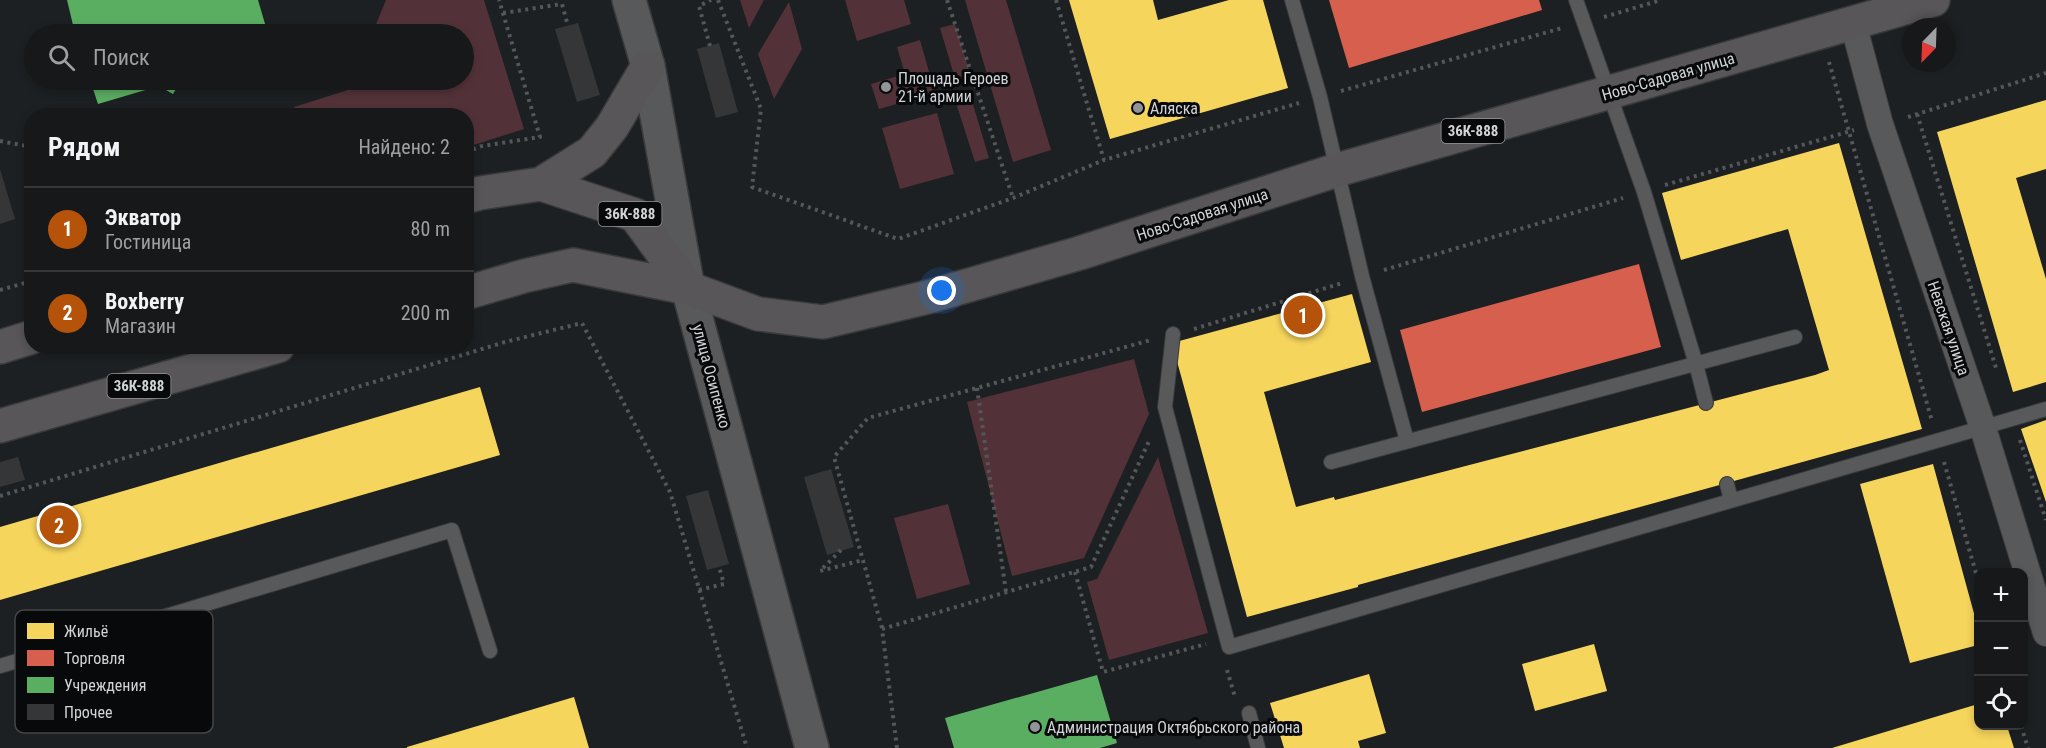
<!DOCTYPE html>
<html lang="ru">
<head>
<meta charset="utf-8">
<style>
	body { margin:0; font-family:"Roboto Condensed",sans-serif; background:#232527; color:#f1f3f6 }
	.controls { position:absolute; right:18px; bottom:18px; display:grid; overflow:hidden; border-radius:12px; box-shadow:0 3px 9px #0003 }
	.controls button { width:54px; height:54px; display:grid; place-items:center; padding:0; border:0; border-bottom:2px solid #353739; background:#16181a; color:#f1f3f6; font:30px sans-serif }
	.compass { position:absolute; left:1902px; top:18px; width:54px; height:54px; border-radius:50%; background:#16181a; box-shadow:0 3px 9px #0003; rotate:203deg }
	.you { position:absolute; left:942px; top:291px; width:21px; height:21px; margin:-15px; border:4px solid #fff; border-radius:50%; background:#1a73e8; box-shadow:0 0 0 9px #1a73e833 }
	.badge { display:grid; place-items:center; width:39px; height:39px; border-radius:50%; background:#b45309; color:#fff; font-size:20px; font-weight:700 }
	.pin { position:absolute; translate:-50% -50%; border:3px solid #fff; box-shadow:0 2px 6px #0006 }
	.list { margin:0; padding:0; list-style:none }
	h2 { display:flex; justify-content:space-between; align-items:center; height:78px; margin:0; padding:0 24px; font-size:26px }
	h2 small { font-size:20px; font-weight:400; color:#9ea0a2 }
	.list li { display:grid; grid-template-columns:39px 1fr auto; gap:18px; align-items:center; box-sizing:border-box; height:84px; padding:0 24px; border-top:2px solid #353739 }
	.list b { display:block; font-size:22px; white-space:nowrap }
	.list p { margin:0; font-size:20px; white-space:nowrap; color:#9ea0a2 }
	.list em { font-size:20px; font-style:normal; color:#9ea0a2 }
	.icon { flex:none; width:33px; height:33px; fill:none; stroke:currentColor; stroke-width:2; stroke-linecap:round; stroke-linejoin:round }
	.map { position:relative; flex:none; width:2046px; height:748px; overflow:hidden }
	.search { position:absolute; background:#16181a; box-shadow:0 3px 9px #0003; left:24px; top:24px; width:450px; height:66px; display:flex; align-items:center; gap:15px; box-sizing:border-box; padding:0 21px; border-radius:33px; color:#9ea0a2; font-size:22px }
	.panel { position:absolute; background:#16181a; box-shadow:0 3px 9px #0003; left:24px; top:108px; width:450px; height:246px; border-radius:24px }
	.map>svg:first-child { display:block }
	.green { fill:#523238 }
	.homes { fill:#f6d55c }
	.shops { fill:#d6604d }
	.public { fill:#5aae61 }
	.building { fill:#343638 }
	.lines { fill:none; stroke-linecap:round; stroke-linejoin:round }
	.service-casing { stroke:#383a3c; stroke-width:16 }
	.minor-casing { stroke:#383a3c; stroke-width:28 }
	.secondary-casing { stroke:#383a3c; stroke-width:36 }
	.primary-casing { stroke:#383a3c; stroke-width:36 }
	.path { stroke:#545759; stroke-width:4; stroke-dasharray:3 4.5; stroke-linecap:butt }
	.service { stroke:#57595a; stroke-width:14 }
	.minor { stroke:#57595a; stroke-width:26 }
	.secondary { stroke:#57595a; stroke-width:33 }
	.primary { stroke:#585658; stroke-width:33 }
	.poi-dot { fill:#929598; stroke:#07090b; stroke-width:2 }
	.labels { text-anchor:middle; stroke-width:6; stroke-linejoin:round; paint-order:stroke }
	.shield { fill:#07090b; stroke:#94979a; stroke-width:1.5 }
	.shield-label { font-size:15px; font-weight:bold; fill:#d1d4d7 }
	.street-label { font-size:16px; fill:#d1d4d7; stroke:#07090b }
	.poi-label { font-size:16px; fill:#d1d4d7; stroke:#07090b; text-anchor:start }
	.key { fill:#07090b; stroke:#444648; stroke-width:1.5 }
	.key-label { font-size:16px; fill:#d1d4d7 }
</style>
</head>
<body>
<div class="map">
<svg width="2046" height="748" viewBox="0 0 2046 748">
	<rect width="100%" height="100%" fill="#1d2022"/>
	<path class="green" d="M 386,0 L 484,0 L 524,129 L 467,147 L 466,116 L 297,115 L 294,107 L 348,90 L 353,80 L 464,80 L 464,34 L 372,34 Z
		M 740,0 L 764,0 L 749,28 Z
		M 845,0 L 904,0 L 911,24 L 857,41 Z
		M 965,0 L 1006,0 L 1051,150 L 1013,162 Z
		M 789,2 L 802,49 L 774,99 L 758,54 Z
		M 955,24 L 972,80 L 957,85 L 940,28 Z
		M 920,40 L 935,93 L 879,109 L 871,84 L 905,74 L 897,47 Z
		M 972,101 L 989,158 L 975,162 L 957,106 Z
		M 937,113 L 954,174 L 900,189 L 882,128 Z
		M 1134,359 L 1149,414 L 1084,558 L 1012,576 L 967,402 Z
		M 1158,457 L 1208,633 L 1109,660 L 1087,582 L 1097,579 Z
		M 948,504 L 970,584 L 917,599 L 894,518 Z"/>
	<path class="homes" d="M 1069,0 L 1153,0 L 1158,20 L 1229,0 L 1263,0 L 1288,88 L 1110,139 Z
		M 2046,100 L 2046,169 L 2016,178 L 2046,279 L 2046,382 L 2013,392 L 1937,132 Z
		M 1839,143 L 1922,429 L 1358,585 L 1358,587 L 1247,617 L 1172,343 L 1352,294 L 1371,362 L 1264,392 L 1296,507 L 1334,497 L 1335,500 L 1815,375 L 1829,370 L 1788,229 L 1681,260 L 1662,193 Z
		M 480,387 L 500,455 L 0,600 L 0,527 Z
		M 2046,420 L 2046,502 L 2021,429 Z
		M 1933,464 L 1978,628 L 1978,645 L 1910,663 L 1860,484 Z
		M 1594,644 L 1607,691 L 1535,711 L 1522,664 Z
		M 1369,674 L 1386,733 L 1358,741 L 1360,748 L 1284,748 L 1270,703 Z
		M 574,697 L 589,748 L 407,748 L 407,747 Z
		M 1978,704 L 1978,726 L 2007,726 L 2014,748 L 1832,748 Z"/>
	<path class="shops" d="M 1329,0 L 1539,0 L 1542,10 L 1349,68 Z
		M 1639,264 L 1661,347 L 1422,412 L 1400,330 Z"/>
	<path class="public" d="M 67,0 L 258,0 L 268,34 L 68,34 L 73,25 Z
		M 90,80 L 181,80 L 173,94 L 159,86 L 98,104 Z
		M 1097,675 L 1117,743 L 1100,748 L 954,748 L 945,718 Z"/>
	<path class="building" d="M 578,23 L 600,95 L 577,102 L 555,29 Z
		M 719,43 L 738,112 L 716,118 L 697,49 Z
		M 0,169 L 15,219 L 0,224 Z
		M 18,457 L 25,480 L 0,487 L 0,462 Z
		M 831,469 L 854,547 L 827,555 L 804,477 Z
		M 708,490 L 729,564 L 707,570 L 686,496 Z"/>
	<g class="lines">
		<defs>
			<path id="service" d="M 1292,0 L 1320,97 L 1362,276 L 1407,441
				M 1576,0 L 1644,192 L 1696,364 L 1706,403
				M 1173,334 L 1165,407 L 1229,647 L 2046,409
				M 1331,462 L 1795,337
				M 1727,484 L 1731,500
				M 0,666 L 452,530 L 490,651
				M 1249,713 L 1258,748"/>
			<path id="minor" d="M 1853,23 L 1880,124 L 1983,428 L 2046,633"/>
			<path id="secondary" d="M 629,0 L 648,66 L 688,288 L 812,748"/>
			<path id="primary" d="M 541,184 L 635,215 L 688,288
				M 466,197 L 480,193 L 541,184 L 592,152 L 612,127 L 648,66
				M 466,293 L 524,276 L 573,265 L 688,288 L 758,314 L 823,322 L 928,297 L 1080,253 L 1337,170 L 1933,0
				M 0,347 L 32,337
				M 0,426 L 278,346"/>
		</defs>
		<use href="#service" class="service-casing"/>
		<use href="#minor" class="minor-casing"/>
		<use href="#secondary" class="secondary-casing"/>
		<use href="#primary" class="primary-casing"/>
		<path class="path" d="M 718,0 L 761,109 L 752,187 L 898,239 L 1013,198 L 1104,160
			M 947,0 L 1013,198
			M 1056,0 L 1104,160 L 1299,103
			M 503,13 L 562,4 L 568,26
			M 1604,17 L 1661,0
			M 710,46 L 699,6 L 711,0
			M 1829,62 L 1932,421
			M 1341,91 L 1562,28
			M 1917,114 L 1997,371
			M 1908,117 L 2046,73
			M 0,141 L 32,147
			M 466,152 L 482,146 L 540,137 L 499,0
			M 1665,185 L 1854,130
			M 1384,270 L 1623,198
			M 0,290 L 32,281
			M 1194,329 L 1342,283
			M 977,388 L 1006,592
			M 2020,440 L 2046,520
			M 1944,462 L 1978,580
			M 0,496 L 505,342 L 582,323 L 670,492 L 747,748
			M 841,550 L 820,571 L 863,560
			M 1075,572 L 1103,672 L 1206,644
			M 699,590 L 724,584 L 719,567
			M 882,628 L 834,457 L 868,418 L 1151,340
			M 1227,670 L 1235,697
			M 2021,726 L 2028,748
			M 897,748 L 882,629 L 1091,567 L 1150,439"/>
		<use href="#service" class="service"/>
		<use href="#minor" class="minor"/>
		<use href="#secondary" class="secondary"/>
		<use href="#primary" class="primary"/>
	</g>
	<g class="poi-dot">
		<circle cx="886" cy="87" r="6"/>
		<circle cx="1138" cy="108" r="6"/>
		<circle cx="1035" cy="727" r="6"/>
	</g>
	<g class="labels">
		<g class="shield">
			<rect x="1441.5" y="119" width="63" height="24" rx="4.5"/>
			<rect x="598.5" y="202" width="63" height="24" rx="4.5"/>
			<rect x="107.5" y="374" width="63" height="24" rx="4.5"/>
		</g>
		<g class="shield-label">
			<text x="1473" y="136">36К-888</text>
			<text x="630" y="219">36К-888</text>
			<text x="139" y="391">36К-888</text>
		</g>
		<g class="street-label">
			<text transform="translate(1668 76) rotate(-16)" y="6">Ново-Садовая улица</text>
			<text transform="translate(1202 214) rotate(-18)" y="6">Ново-Садовая улица</text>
			<text transform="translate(1949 328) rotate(71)" y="6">Невская улица</text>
			<text transform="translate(712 376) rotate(75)" y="6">улица Осипенко</text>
		</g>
		<g class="poi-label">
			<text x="898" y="84">Площадь Героев<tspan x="898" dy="18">21-й армии</tspan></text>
			<text x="1150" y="114">Аляска</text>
			<text x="1047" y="733">Администрация Октябрьского района</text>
		</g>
	</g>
	<rect x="15" y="610" width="198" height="123" rx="9" class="key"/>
	<rect x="27" y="623" width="27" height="16" fill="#f6d55c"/>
	<rect x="27" y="650" width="27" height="16" fill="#d6604d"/>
	<rect x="27" y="677" width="27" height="16" fill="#5aae61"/>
	<rect x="27" y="704" width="27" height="16" fill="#343638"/>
	<g class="key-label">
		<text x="64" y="637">Жильё</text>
		<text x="64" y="664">Торговля</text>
		<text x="64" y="691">Учреждения</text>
		<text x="64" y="718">Прочее</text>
	</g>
</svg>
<div class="controls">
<button>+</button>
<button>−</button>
<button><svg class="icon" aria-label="locate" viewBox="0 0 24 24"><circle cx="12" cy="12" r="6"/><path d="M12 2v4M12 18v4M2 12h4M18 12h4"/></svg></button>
</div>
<svg class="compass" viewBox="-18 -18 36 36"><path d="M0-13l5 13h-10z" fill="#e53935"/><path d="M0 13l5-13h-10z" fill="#9ea0a2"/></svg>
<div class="you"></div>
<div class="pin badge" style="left:1303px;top:315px">1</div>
<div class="pin badge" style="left:59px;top:525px">2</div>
<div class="search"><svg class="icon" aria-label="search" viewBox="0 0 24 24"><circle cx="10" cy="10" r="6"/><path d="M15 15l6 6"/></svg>Поиск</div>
<section class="panel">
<h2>Рядом<small>Найдено: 2</small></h2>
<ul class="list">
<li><span class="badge">1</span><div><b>Экватор</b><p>Гостиница</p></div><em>80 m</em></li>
<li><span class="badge">2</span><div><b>Boxberry</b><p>Магазин</p></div><em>200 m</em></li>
</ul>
</section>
</div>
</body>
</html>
